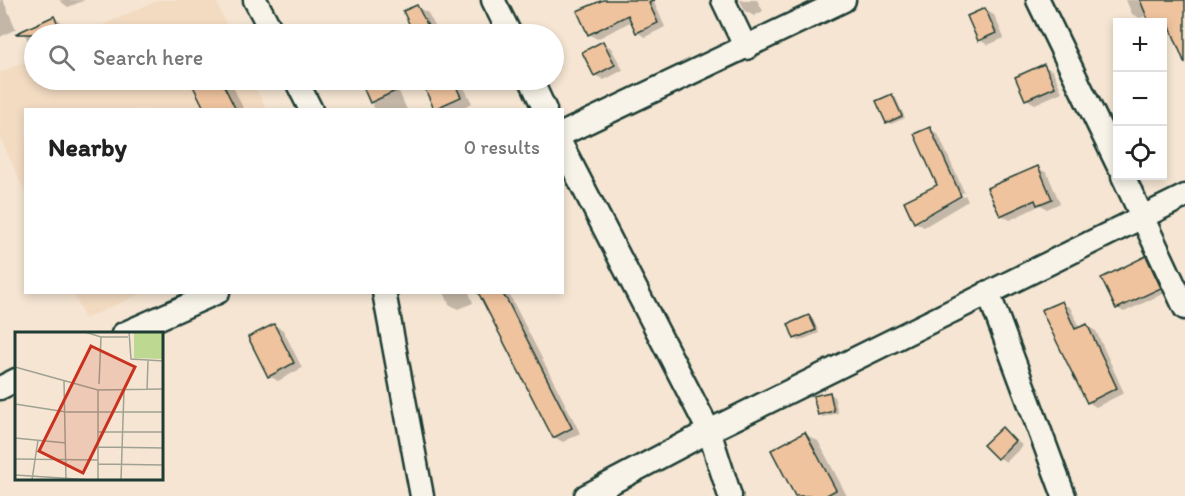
<!DOCTYPE html>
<html lang="en">
<head>
<meta charset="utf-8">
<style>
	body { margin:0; font-family:Itim,sans-serif; background:#f2f2f2; color:#222 }
	.controls { position:absolute; right:18px; top:18px; display:grid; overflow:hidden; border-radius:0px; box-shadow:0 3px 9px #0003 }
	.controls button { width:54px; height:54px; display:grid; place-items:center; padding:0; border:0; border-bottom:2px solid #e0e0e0; background:#fff; color:#222; font:30px sans-serif }
	.list { margin:0; padding:0; list-style:none }
	h2 { display:flex; justify-content:space-between; align-items:center; height:78px; margin:0; padding:0 24px; font-size:26px }
	h2 small { font-size:20px; font-weight:400; color:#767676 }
	.icon { flex:none; width:33px; height:33px; fill:none; stroke:currentColor; stroke-width:2; stroke-linecap:round; stroke-linejoin:round }
	.map { position:relative; flex:none; width:1185px; height:496px; overflow:hidden }
	.search { position:absolute; background:#fff; box-shadow:0 3px 9px #0003; left:24px; top:24px; width:540px; height:66px; display:flex; align-items:center; gap:15px; box-sizing:border-box; padding:0 21px; border-radius:33px; color:#767676; font-size:22px }
	.panel { position:absolute; background:#fff; box-shadow:0 3px 9px #0003; left:24px; top:108px; width:540px; height:186px; border-radius:0px }
	.map>svg:first-child { display:block }
	.built { fill:#f3dbc2 }
	.shadow { fill:#0003 }
	.building { fill:#efc39e; stroke:#1f3d34; stroke-width:1.5 }
	.lines { fill:none; stroke-linecap:round; stroke-linejoin:round }
	.street-casing { stroke:#1f3d34; stroke-width:27 }
	.street { stroke:#f7f3e8; stroke-width:22 }
	.inset-road { fill:none; stroke:#9fa293; stroke-width:1.5 }
	.view { fill:#c8321e; fill-opacity:0.15; stroke:#c8321e; stroke-width:3 }
	.inset-edge { fill:none; stroke:#1f3d34; stroke-width:3 }
</style>
</head>
<body>
<div class="map">
<svg width="1185" height="496" viewBox="0 0 1185 496">
	<rect width="100%" height="100%" fill="#f5e5d2"/>
	<filter id="ink" filterUnits="userSpaceOnUse"><feTurbulence type="fractalNoise" baseFrequency=".0167" numOctaves="2"/><feDisplacementMap in="SourceGraphic" scale="12" xChannelSelector="R" yChannelSelector="G"/><feConvolveMatrix kernelMatrix="1 2 1 2 8 2 1 2 1" color-interpolation-filters="sRGB"/></filter>
	<g filter="url(#ink)">
		<path class="built" d="M 158,0 L 215,0 L 231,34 L 83,34 Z
			M 34,57 L 34,80 L 252,80 L 266,109 L 26,110 L 25,192 L 0,137 L 0,73 Z
			M 73,293 L 142,293 L 85,319 Z"/>
		<path class="shadow" d="M 0,0 L 3,0 L 16,29 L 0,37 Z
			M 59,0 L 85,0 L 68,7 Z
			M 603,0 L 653,0 L 665,27 L 645,37 L 637,32 L 632,21 L 597,39 L 589,34 Z
			M 740,0 L 757,0 L 763,11 L 754,16 L 745,11 Z
			M 1126,0 L 1185,0 L 1185,64 L 1171,26 L 1162,29 L 1162,22 L 1151,22 L 1148,15 L 1140,18 L 1132,14 Z
			M 417,7 L 428,13 L 439,34 L 403,34 L 412,28 Z
			M 985,10 L 994,15 L 1004,38 L 988,45 L 979,40 Z
			M 54,18 L 63,23 L 68,34 L 34,34 L 34,51 L 32,49 L 24,32 Z
			M 603,43 L 611,48 L 623,70 L 604,80 L 595,75 Z
			M 1044,66 L 1053,71 L 1062,92 L 1035,104 L 1026,99 Z
			M 192,80 L 230,80 L 244,110 L 207,110 Z
			M 362,80 L 394,80 L 407,110 L 375,110 Z
			M 423,80 L 460,80 L 472,103 L 458,110 L 439,110 Z
			M 892,96 L 896,98 L 905,118 L 891,124 L 887,122 Z
			M 930,129 L 938,134 L 964,192 L 918,219 L 918,222 L 965,195 L 968,201 L 924,227 L 915,222 L 939,185 Z
			M 1038,168 L 1047,173 L 1060,203 L 1047,209 L 1041,205 L 1010,220 L 1001,215 Z
			M 1146,258 L 1153,262 L 1167,292 L 1124,312 L 1117,308 Z
			M 444,292 L 469,292 L 473,303 L 458,309 L 449,304 Z
			M 480,292 L 508,292 L 580,433 L 563,442 L 554,437 Z
			M 1061,303 L 1070,307 L 1080,329 L 1087,326 L 1096,331 L 1124,393 L 1096,407 L 1088,402 Z
			M 809,317 L 813,319 L 819,333 L 799,341 L 795,338 Z
			M 274,325 L 283,330 L 302,368 L 278,381 L 269,376 Z
			M 830,394 L 834,396 L 838,413 L 823,417 L 819,414 Z
			M 1002,429 L 1023,446 L 1006,462 L 998,457 Z
			M 805,434 L 818,441 L 847,496 L 796,496 Z"/>
		<path class="building" d="M 603,0 L 655,0 L 649,3 L 658,23 L 636,33 L 628,15 L 588,35 L 577,11 Z
			M 1140,0 L 1185,0 L 1185,64 L 1168,22 L 1149,22 Z
			M 417,5 L 432,34 L 414,34 L 403,11 Z
			M 985,8 L 996,33 L 978,41 L 967,16 Z
			M 54,16 L 63,34 L 15,34 Z
			M 603,41 L 615,65 L 594,76 L 582,52 Z
			M 1044,64 L 1055,87 L 1025,100 L 1015,77 Z
			M 190,80 L 221,80 L 236,110 L 205,110 Z
			M 360,80 L 419,80 L 370,103 Z
			M 421,80 L 453,80 L 461,97 L 434,109 Z
			M 892,94 L 902,116 L 886,123 L 876,101 Z
			M 930,127 L 961,196 L 914,223 L 904,201 L 937,185 L 914,134 Z
			M 1038,166 L 1052,199 L 1037,205 L 1035,200 L 1000,216 L 987,188 Z
			M 1146,256 L 1161,288 L 1116,309 L 1101,278 Z
			M 478,292 L 501,292 L 507,300 L 572,428 L 553,438 Z
			M 1062,301 L 1075,329 L 1087,324 L 1117,388 L 1087,403 L 1041,310 Z
			M 809,315 L 816,330 L 794,339 L 788,324 Z
			M 274,324 L 294,363 L 268,377 L 248,337 Z
			M 830,392 L 834,411 L 818,415 L 813,396 Z
			M 1002,427 L 1015,441 L 997,459 L 983,445 Z
			M 805,432 L 836,490 L 825,496 L 795,496 L 771,450 Z"/>
		<g class="lines">
			<defs>
				<path id="street" d="M 255,0 L 273,34
					M 493,0 L 510,34
					M 723,0 L 746,48
					M 1038,0 L 1118,165
					M 296,80 L 311,110
					M 531,80 L 545,110
					M 562,134 L 844,0
					M 562,146 L 709,431 L 730,496
					M 1123,176 L 1185,308
					M 384,292 L 422,496
					M 988,292 L 1064,496
					M 123,334 L 218,292
					M 0,388 L 16,380
					M 586,496 L 709,431 L 1185,196"/>
			</defs>
			<use href="#street" class="street-casing"/>
			<use href="#street" class="street"/>
		</g>
	</g>
	<g transform="translate(15 332)">
		<rect width="148" height="148" fill="#f5e5d2"/>
		<path d="M 119,0 L 148,0 L 148,27 L 119,26 Z" fill="#bdd890"/>
		<path class="inset-road" d="M 70,0 L 86,5 L 84,52M 114,0 L 116,27 L 149,29M 86,5 L 113,5M 0,35 L 83,58 L 149,57M 49,49 L 51,148M 132,58 L 133,29M 0,72 L 51,80 L 149,80M 83,100 L 149,100M 0,106 L 51,111M 83,115 L 149,116M 0,127 L 83,128M 83,132 L 149,133M 0,143 L 77,148M 17,148 L 23,108M 83,148 L 83,58M 106,148 L 109,58"/>
		<path class="view" d="M 76,14 L 120,35 L 68,141 L 24,119 Z"/>
		<rect width="148" height="148" class="inset-edge"/>
	</g>
</svg>
<div class="controls">
<button>+</button>
<button>−</button>
<button><svg class="icon" aria-label="locate" viewBox="0 0 24 24"><circle cx="12" cy="12" r="6"/><path d="M12 2v4M12 18v4M2 12h4M18 12h4"/></svg></button>
</div>
<div class="search"><svg class="icon" aria-label="search" viewBox="0 0 24 24"><circle cx="10" cy="10" r="6"/><path d="M15 15l6 6"/></svg>Search here</div>
<section class="panel">
<h2>Nearby<small>0 results</small></h2>
<ul class="list">
</ul>
</section>
</div>
</body>
</html>
